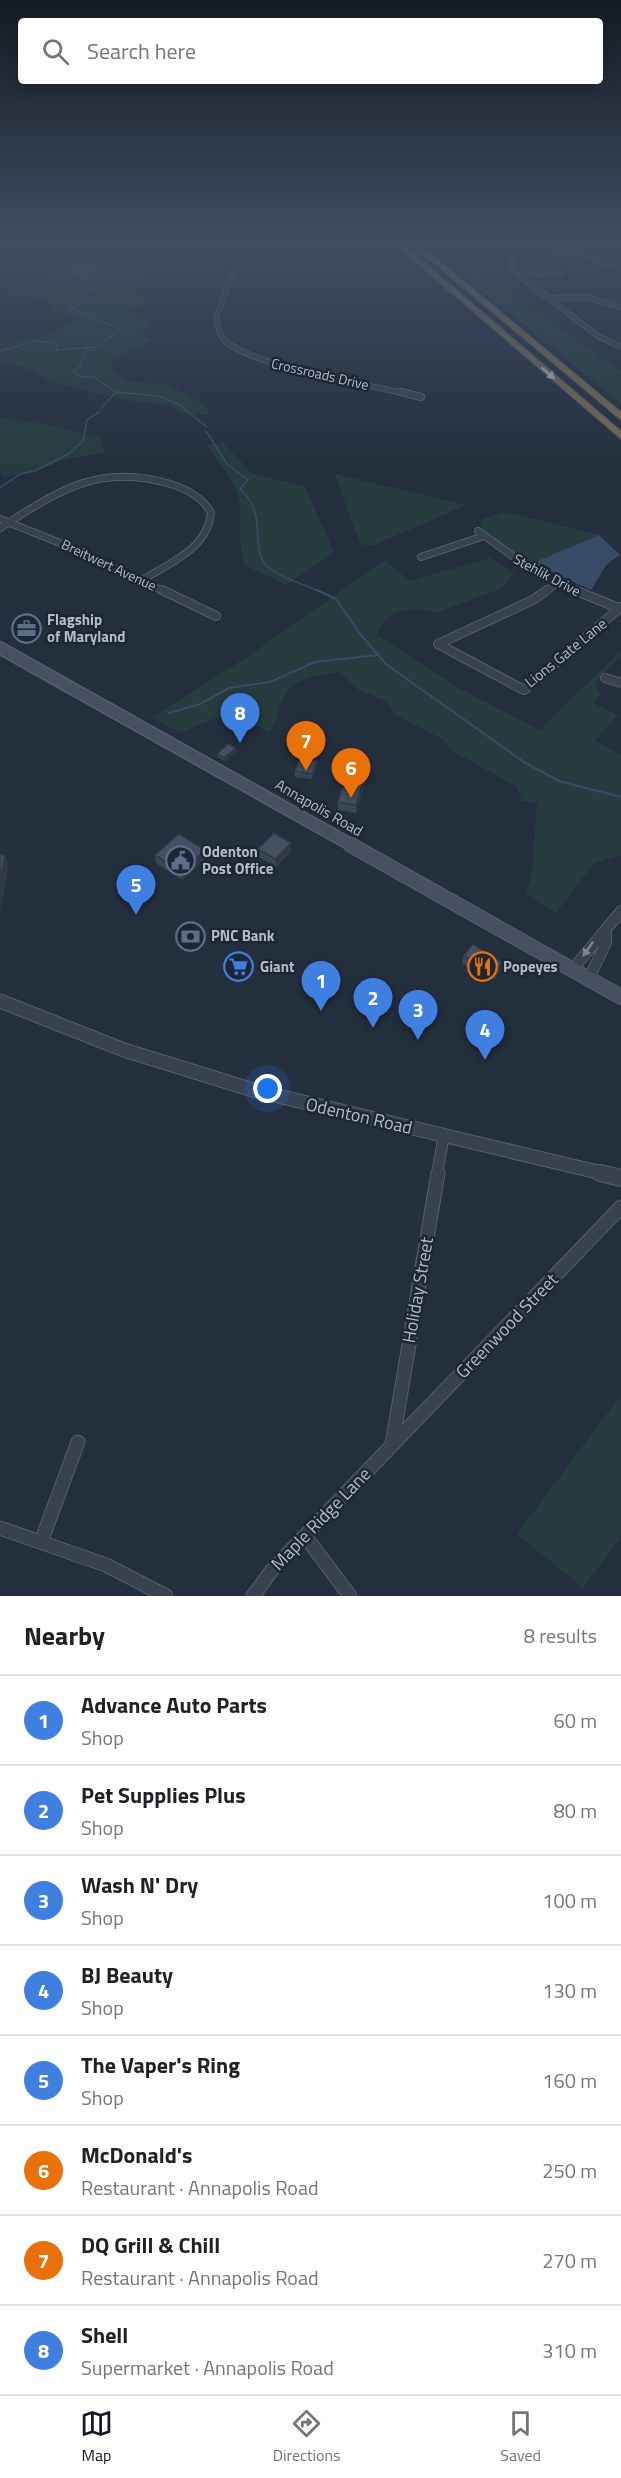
<!DOCTYPE html>
<html lang="en">
<head>
<meta charset="utf-8">
<style>
	body { margin:0; font-family:"Titillium Web",sans-serif; background:#f6f6f6; color:#202124 }
	.you { position:absolute; left:268px; top:1089px; width:21px; height:21px; margin:-15px; border:4px solid #fff; border-radius:50%; background:#1a73e8; box-shadow:0 0 0 9px #1a73e833 }
	.badge { display:grid; place-items:center; width:39px; height:39px; border-radius:50%; background:#111827; color:#fff; font-size:20px; font-weight:700 }
	.pin { position:absolute; translate:-50% -50px; filter:drop-shadow(0 2px 3px #0008) }
	.pin::after { content:''; position:absolute; top:32px; width:21px; height:18px; background:inherit; clip-path:polygon(0 0,100% 0,50% 100%) }
	.list { margin:0; padding:0; list-style:none }
	h2 { display:flex; justify-content:space-between; align-items:center; height:78px; margin:0; padding:0 24px; font-size:26px }
	h2 small { font-size:20px; font-weight:400; color:#757577 }
	.list li { display:grid; grid-template-columns:39px 1fr auto; gap:18px; align-items:center; box-sizing:border-box; height:90px; padding:0 24px; border-top:2px solid #e0e0e0 }
	.list b { display:block; font-size:22px; white-space:nowrap }
	.list p { margin:0; font-size:20px; white-space:nowrap; color:#757577 }
	.list em { font-size:20px; font-style:normal; color:#757577 }
	.icon { flex:none; width:33px; height:33px; fill:none; stroke:currentColor; stroke-width:2; stroke-linecap:round; stroke-linejoin:round }
	.map { position:relative; flex:none; width:621px; height:1596px; overflow:hidden }
	.search { position:absolute; background:#fff; box-shadow:0 3px 15px #0003; left:18px; right:18px; top:18px; height:66px; display:flex; align-items:center; gap:15px; box-sizing:border-box; padding:0 21px; border-radius:6px; color:#757577; font-size:22px }
	.sheet { height:798px; background:#fff }
	nav { display:flex; justify-content:space-around; align-items:center; box-sizing:border-box; height:84px; border-top:2px solid #e0e0e0; background:#fff; font-size:16px; color:#757577 }
	nav a { display:grid; justify-items:center; gap:3px }
	nav .on { color:#111827 }
	.map>svg:first-child { display:block }
	.green { fill:#263c3f }
	.water { fill:#394c67 }
	.lines { fill:none; stroke-linecap:round; stroke-linejoin:round }
	.stream-far1 { stroke:#394c67; stroke-width:1.5 }
	.stream { stroke:#394c67; stroke-width:2 }
	.minor-far4-casing { stroke:#565f6c; stroke-width:6 }
	.minor-far3-casing { stroke:#565f6c; stroke-width:8 }
	.minor-far2-casing { stroke:#565f6c; stroke-width:10 }
	.minor-far1-casing { stroke:#565f6c; stroke-width:12 }
	.minor-casing { stroke:#565f6c; stroke-width:15 }
	.tertiary-far1-casing { stroke:#565f6c; stroke-width:15 }
	.tertiary-casing { stroke:#565f6c; stroke-width:18 }
	.secondary-far1-casing { stroke:#565f6c; stroke-width:14 }
	.secondary-casing { stroke:#565f6c; stroke-width:16 }
	.motorway-casing { stroke:#434c59; stroke-width:2 }
	.minor-far4 { stroke:#38414e; stroke-width:4.5 }
	.minor-far3 { stroke:#38414e; stroke-width:6 }
	.minor-far2 { stroke:#38414e; stroke-width:8 }
	.minor-far1 { stroke:#38414e; stroke-width:10 }
	.minor { stroke:#38414e; stroke-width:13 }
	.tertiary-far1 { stroke:#38414e; stroke-width:13 }
	.tertiary { stroke:#38414e; stroke-width:16 }
	.secondary-far1 { stroke:#465061; stroke-width:11 }
	.secondary { stroke:#465061; stroke-width:14 }
	.motorway { fill:#746855; fill-rule:evenodd }
	.wall { fill:#3b4654 }
	.shaded-wall { fill:#303945 }
	.building { fill:#455162; stroke:#303945; stroke-width:1.5 }
	.oneway { fill:#aeb4bd }
	.oneway2 { fill:#7c8592 }
	.labels { text-anchor:middle; stroke-width:5; stroke-linejoin:round; paint-order:stroke }
	.far-street-label { font-size:14px; fill:#b4bcc9; stroke:#1d2633 }
	.poi-label { font-size:15px; font-weight:bold; fill:#b4bcc9; stroke:#1d2633; text-anchor:start }
	.street-label { font-size:15px; fill:#b4bcc9; stroke:#1d2633 }
	.near-street-label { font-size:18px; fill:#b4bcc9; stroke:#1d2633 }
</style>
</head>
<body>
<div class="map">
<svg width="621" height="1596" viewBox="0 0 621 1596">
	<rect width="100%" height="100%" fill="#242f3e"/>
	<path class="green" d="M 116,239 L 165,239 L 134,294 L 157,300 L 135,307 L 129,313 L 147,322 L 143,336 L 151,340 L 112,361 L 111,370 L 131,382 L 168,384 L 204,404 L 209,415 L 181,414 L 170,406 L 127,400 L 53,382 L 27,368 L 0,362 L 0,348 L 22,338 L 44,337 L 80,317 L 49,311 L 55,305 L 45,300 L 6,293 L 18,285 L 50,275 L 92,248 Z
		M 420,239 L 450,239 L 444,249 L 621,371 L 621,404 Z
		M 0,418 L 48,424 L 99,437 L 105,453 L 67,459 L 36,470 L 4,477 L 0,473 Z
		M 224,443 L 251,473 L 305,487 L 334,552 L 286,585 L 245,565 C 236,537 243,525 239,500 C 235,476 218,465 207,445 Z
		M 335,474 L 466,505 L 372,546 L 360,544 Z
		M 506,512 L 599,535 L 533,563 L 502,546 L 481,529 L 482,519 Z
		M 490,558 L 514,574 L 502,588 L 436,613 L 416,608 L 395,613 L 382,624 L 377,635 L 457,687 L 539,730 L 621,651 L 621,655 L 595,683 L 601,695 L 593,703 L 618,715 L 595,740 L 621,755 L 621,855 L 594,863 L 556,913 L 526,893 L 532,874 L 537,803 L 522,801 L 517,787 L 454,752 L 442,739 L 395,715 L 387,701 L 360,691 L 340,672 C 321,676 294,676 284,696 C 278,707 278,720 270,732 C 228,711 223,713 181,733 L 152,718 L 253,653 L 385,560 L 409,581 Z
		M 621,1395 L 621,1537 L 583,1588 L 517,1534 Z"/>
	<path class="water" d="M 93,262 L 98,262 L 101,270 L 93,279 C 83,281 73,278 67,271 L 75,265 Z
		M 599,535 L 620,555 L 606,565 L 591,590 L 533,563 Z"/>
	<g class="lines">
		<path class="stream-far1" d="M 133,239 L 120,246 L 122,252 L 114,260 L 107,262 L 105,269 L 110,271 L 108,279 L 81,296 L 85,303 L 69,307 L 121,330 L 92,350 L 85,351 L 80,366 L 74,371 L 80,377 L 94,377 L 116,392 L 159,396 L 178,404 L 207,427
			M 0,351 L 36,341 L 58,343 L 56,350 L 94,347
			M 101,408 L 116,392
			M 206,431 L 227,464 L 248,480 L 240,489 C 270,513 247,551 269,568 C 283,579 304,584 320,592
			M 0,488 L 20,474 L 35,471 L 70,453 L 83,441 L 87,420 L 99,412"/>
		<path class="stream" d="M 317,590 L 336,599 L 360,634 L 387,665 L 524,762 L 559,781 L 621,797
			M 169,713 L 200,704 L 229,688 L 270,682 L 315,662 L 377,655"/>
		<defs>
			<path id="minor-far4" d="M 247,239 L 216,317 C 217,326 219,336 226,342 C 260,368 362,383 407,394
				M 512,239 L 511,264 L 514,272 L 598,336 L 621,347
				M 511,248 L 575,252 L 621,269
				M 518,275 L 560,273
				M 548,298 L 584,297 L 621,307"/>
			<path id="minor-far3" d="M 401,392 L 421,397
				M 0,519 L 75,549 L 165,592
				M 0,528 C 57,492 97,463 167,483 C 185,488 202,496 211,513 C 207,549 170,563 142,580
				M 478,531 L 528,567 L 577,592
				M 421,557 L 484,536
				M 545,592 L 557,583"/>
			<path id="minor-far2" d="M 162,590 L 216,616
				M 547,590 L 533,600 L 438,644 L 524,690 L 621,607
				M 574,590 L 621,609
				M 605,678 L 621,683"/>
			<path id="minor-far1" d="M 573,969 L 621,911
				M 589,978 L 606,943 L 606,932
				M 437,1174 L 444,1135"/>
			<path id="minor" d="M 392,1445 L 438,1173
				M 0,1528 L 106,1565 L 166,1596
				M 305,1536 L 350,1596
				M 41,1542 L 78,1442
				M 253,1596 L 272,1570 L 621,1207"/>
			<path id="tertiary-far1" d="M 0,1001 L 124,1050 L 253,1090 L 606,1174"/>
			<path id="tertiary" d="M 600,1173 L 621,1178"/>
			<path id="secondary-far1" d="M 0,648 L 353,846"/>
			<path id="secondary" d="M 351,845 L 621,997"/>
			<path id="motorway" d="M 389,239 L 397,239 L 621,431 L 621,439 Z
				M 405,239 L 413,239 L 621,412 L 621,420 Z"/>
		</defs>
		<use href="#minor-far4" class="minor-far4-casing"/>
		<use href="#minor-far3" class="minor-far3-casing"/>
		<use href="#minor-far2" class="minor-far2-casing"/>
		<use href="#minor-far1" class="minor-far1-casing"/>
		<use href="#minor" class="minor-casing"/>
		<use href="#tertiary-far1" class="tertiary-far1-casing"/>
		<use href="#tertiary" class="tertiary-casing"/>
		<use href="#secondary-far1" class="secondary-far1-casing"/>
		<use href="#secondary" class="secondary-casing"/>
		<use href="#motorway" class="motorway-casing"/>
		<use href="#minor-far4" class="minor-far4"/>
		<use href="#minor-far3" class="minor-far3"/>
		<use href="#minor-far2" class="minor-far2"/>
		<use href="#minor-far1" class="minor-far1"/>
		<use href="#minor" class="minor"/>
		<use href="#tertiary-far1" class="tertiary-far1"/>
		<use href="#tertiary" class="tertiary"/>
		<use href="#secondary-far1" class="secondary-far1"/>
		<use href="#secondary" class="secondary"/>
		<use href="#motorway" class="motorway"/>
	</g>
	<path class="wall" d="M 236,751 L 225,761 L 217,757 L 217,754 Z
		M 317,761 L 317,766 L 312,779 L 295,777 L 295,771 Z
		M 364,787 L 356,813 L 338,810 L 338,802 Z
		M 258,849 L 291,851 L 276,867 L 259,857 Z
		M 155,855 L 206,858 L 182,880 L 156,863 Z
		M 464,955 L 501,962 L 500,969 L 495,979 L 484,977 L 462,963 Z"/>
	<path class="shaded-wall" d="M 236,748 L 236,751 L 225,761 L 224,758 Z
		M 317,761 L 317,766 L 312,779 L 312,774 Z
		M 364,779 L 364,787 L 356,813 L 356,805 Z
		M 291,843 L 291,851 L 276,867 L 275,859 Z
		M 205,850 L 206,858 L 182,880 L 181,872 Z
		M 5,855 L 9,865 L 0,913 L 0,883 Z
		M 501,962 L 500,969 L 495,979 L 497,971 Z"/>
	<path class="building" d="M 228,744 L 236,748 L 224,758 L 217,754 Z
		M 300,758 L 317,761 L 312,774 L 295,771 Z
		M 346,776 L 364,779 L 356,805 L 338,802 Z
		M 274,833 L 291,843 L 275,859 L 258,849 Z
		M 179,834 L 205,850 L 181,872 L 155,855 Z
		M 0,855 L 5,855 L 0,883 Z
		M 473,944 L 501,962 L 497,971 L 485,969 L 464,955 Z"/>
	<defs><path id="oneway-solid" d="M-6-.8H1V-3.2L6.5 0L1 3.2V.8H-6Z" transform="scale(1.5)"/></defs>
	<use class="oneway" href="#oneway-solid" transform="translate(548 373) rotate(41)"/>
	<use class="oneway2" href="#oneway-solid" transform="translate(588 949) rotate(125)"/>
	<linearGradient id="sky" x2="0" y2="1"><stop stop-color="#141a22"/><stop offset="0.52" stop-color="#3f4d63"/><stop offset="1" stop-color="#3f4d63" stop-opacity="0"/></linearGradient>
	<rect width="621" height="463" fill="url(#sky)"/>
	<defs>
		<symbol id="office-ring" viewBox="-11 -11 22 22"><circle r="9.5" fill="#1d2633" stroke="#5c6f8a" stroke-width="1.5"/><path d="M-6-3h4V-5.5h4V-3h4V5H-6ZM-1-4.5V-3h2v-1.5ZM-6 0V1H6V0Z" fill="#5c6f8a"/></symbol>
		<symbol id="civic-ring" viewBox="-11 -11 22 22"><circle r="9.5" fill="#1d2633" stroke="#5c6f8a" stroke-width="1.5"/><path d="M-.6-6.5H3V-4.5H.6V-3L4-1V1h2V6H-6V1h2V-1L-.6-3ZM-1.2 2.5V6h2.4V2.5Z" fill="#5c6f8a"/></symbol>
		<symbol id="bank-ring" viewBox="-11 -11 22 22"><circle r="9.5" fill="#1d2633" stroke="#5c6f8a" stroke-width="1.5"/><path d="M-6-4H6V4H-6ZM0-2.3a2.3 2.3 0 1 0 0 4.6a2.3 2.3 0 1 0 0-4.6Z" fill="#5c6f8a"/></symbol>
		<symbol id="supermarket-ring" viewBox="-11 -11 22 22"><circle r="9.5" fill="#1d2633" stroke="#3f7fe0" stroke-width="1.5"/><path d="M-6-5.5h2.5l.6 2H6L4.5 2H-2.5L-4.4-4H-6ZM-1.5 3.2a1.3 1.3 0 1 0 .1 0ZM3 3.2a1.3 1.3 0 1 0 .1 0Z" fill="#3f7fe0"/></symbol>
		<symbol id="restaurant-ring" viewBox="-11 -11 22 22"><circle r="9.5" fill="#1d2633" stroke="#e8710a" stroke-width="1.5"/><path d="M-5-6h1v4h1v-4h1v4h1v-4h1v5L-1.5 .5V6h-2V.5L-5-1ZM5-6V6H3V1.5H1.5Q1.5-4 5-6Z" fill="#e8710a"/></symbol>
	</defs>
	<g fill-rule="evenodd">
		<use href="#office-ring" x="10" y="612" width="33" height="33"/>
		<use href="#civic-ring" x="164" y="844" width="33" height="33"/>
		<use href="#bank-ring" x="174" y="920" width="33" height="33"/>
		<use href="#supermarket-ring" x="222" y="950" width="33" height="33"/>
		<use href="#restaurant-ring" x="466" y="950" width="33" height="33"/>
	</g>
	<g class="labels">
		<g class="far-street-label">
			<text transform="translate(320 374) rotate(13)" y="5">Crossroads Drive</text>
			<text transform="translate(109 565) rotate(25)" y="5">Breitwert Avenue</text>
			<text transform="translate(547 575) rotate(28)" y="5">Stehlik Drive</text>
		</g>
		<g class="poi-label">
			<text x="47" y="625">Flagship<tspan x="47" dy="17">of Maryland</tspan></text>
			<text x="202" y="857">Odenton<tspan x="202" dy="17">Post Office</tspan></text>
			<text x="211" y="941">PNC Bank</text>
			<text x="260" y="972">Giant</text>
			<text x="503" y="972">Popeyes</text>
		</g>
		<g class="street-label">
			<text transform="translate(566 653) rotate(-39)" y="5">Lions Gate Lane</text>
			<text transform="translate(319 808) rotate(30)" y="5">Annapolis Road</text>
		</g>
		<g class="near-street-label">
			<text transform="translate(359 1116) rotate(13)" y="6">Odenton Road</text>
			<text transform="translate(418 1290) rotate(-80)" y="6">Holiday Street</text>
			<text transform="translate(507 1326) rotate(-46)" y="6">Greenwood Street</text>
			<text transform="translate(321 1519) rotate(-46)" y="6">Maple Ridge Lane</text>
		</g>
	</g>
</svg>
<div class="you"></div>
<div class="pin badge" style="left:321px;top:1011px;background:#3f7fe0">1</div>
<div class="pin badge" style="left:373px;top:1028px;background:#3f7fe0">2</div>
<div class="pin badge" style="left:418px;top:1040px;background:#3f7fe0">3</div>
<div class="pin badge" style="left:485px;top:1060px;background:#3f7fe0">4</div>
<div class="pin badge" style="left:136px;top:915px;background:#3f7fe0">5</div>
<div class="pin badge" style="left:351px;top:798px;background:#e8710a">6</div>
<div class="pin badge" style="left:306px;top:771px;background:#e8710a">7</div>
<div class="pin badge" style="left:240px;top:743px;background:#3f7fe0">8</div>
<div class="search"><svg class="icon" aria-label="search" viewBox="0 0 24 24"><circle cx="10" cy="10" r="6"/><path d="M15 15l6 6"/></svg>Search here</div>
</div>
<section class="sheet">
<h2>Nearby<small>8 results</small></h2>
<ul class="list">
<li><span class="badge" style="background:#3f7fe0">1</span><div><b>Advance Auto Parts</b><p>Shop</p></div><em>60 m</em></li>
<li><span class="badge" style="background:#3f7fe0">2</span><div><b>Pet Supplies Plus</b><p>Shop</p></div><em>80 m</em></li>
<li><span class="badge" style="background:#3f7fe0">3</span><div><b>Wash N' Dry</b><p>Shop</p></div><em>100 m</em></li>
<li><span class="badge" style="background:#3f7fe0">4</span><div><b>BJ Beauty</b><p>Shop</p></div><em>130 m</em></li>
<li><span class="badge" style="background:#3f7fe0">5</span><div><b>The Vaper's Ring</b><p>Shop</p></div><em>160 m</em></li>
<li><span class="badge" style="background:#e8710a">6</span><div><b>McDonald's</b><p>Restaurant · Annapolis Road</p></div><em>250 m</em></li>
<li><span class="badge" style="background:#e8710a">7</span><div><b>DQ Grill &amp; Chill</b><p>Restaurant · Annapolis Road</p></div><em>270 m</em></li>
<li><span class="badge" style="background:#3f7fe0">8</span><div><b>Shell</b><p>Supermarket · Annapolis Road</p></div><em>310 m</em></li>
</ul>
</section>
<nav>
<a class="on"><svg class="icon" aria-label="map" viewBox="0 0 24 24"><path d="M3 6l6-2 6 2 6-2v14l-6 2-6-2-6 2zM9 4v14M15 6v14"/></svg>Map</a>
<a><svg class="icon" aria-label="directions" viewBox="0 0 24 24"><path d="M12 3l9 9-9 9-9-9zM9 14v-3h6M13 9l2 2-2 2"/></svg>Directions</a>
<a><svg class="icon" aria-label="saved" viewBox="0 0 24 24"><path d="M7 4h10v16l-5-4-5 4z"/></svg>Saved</a>
</nav>
</body>
</html>
